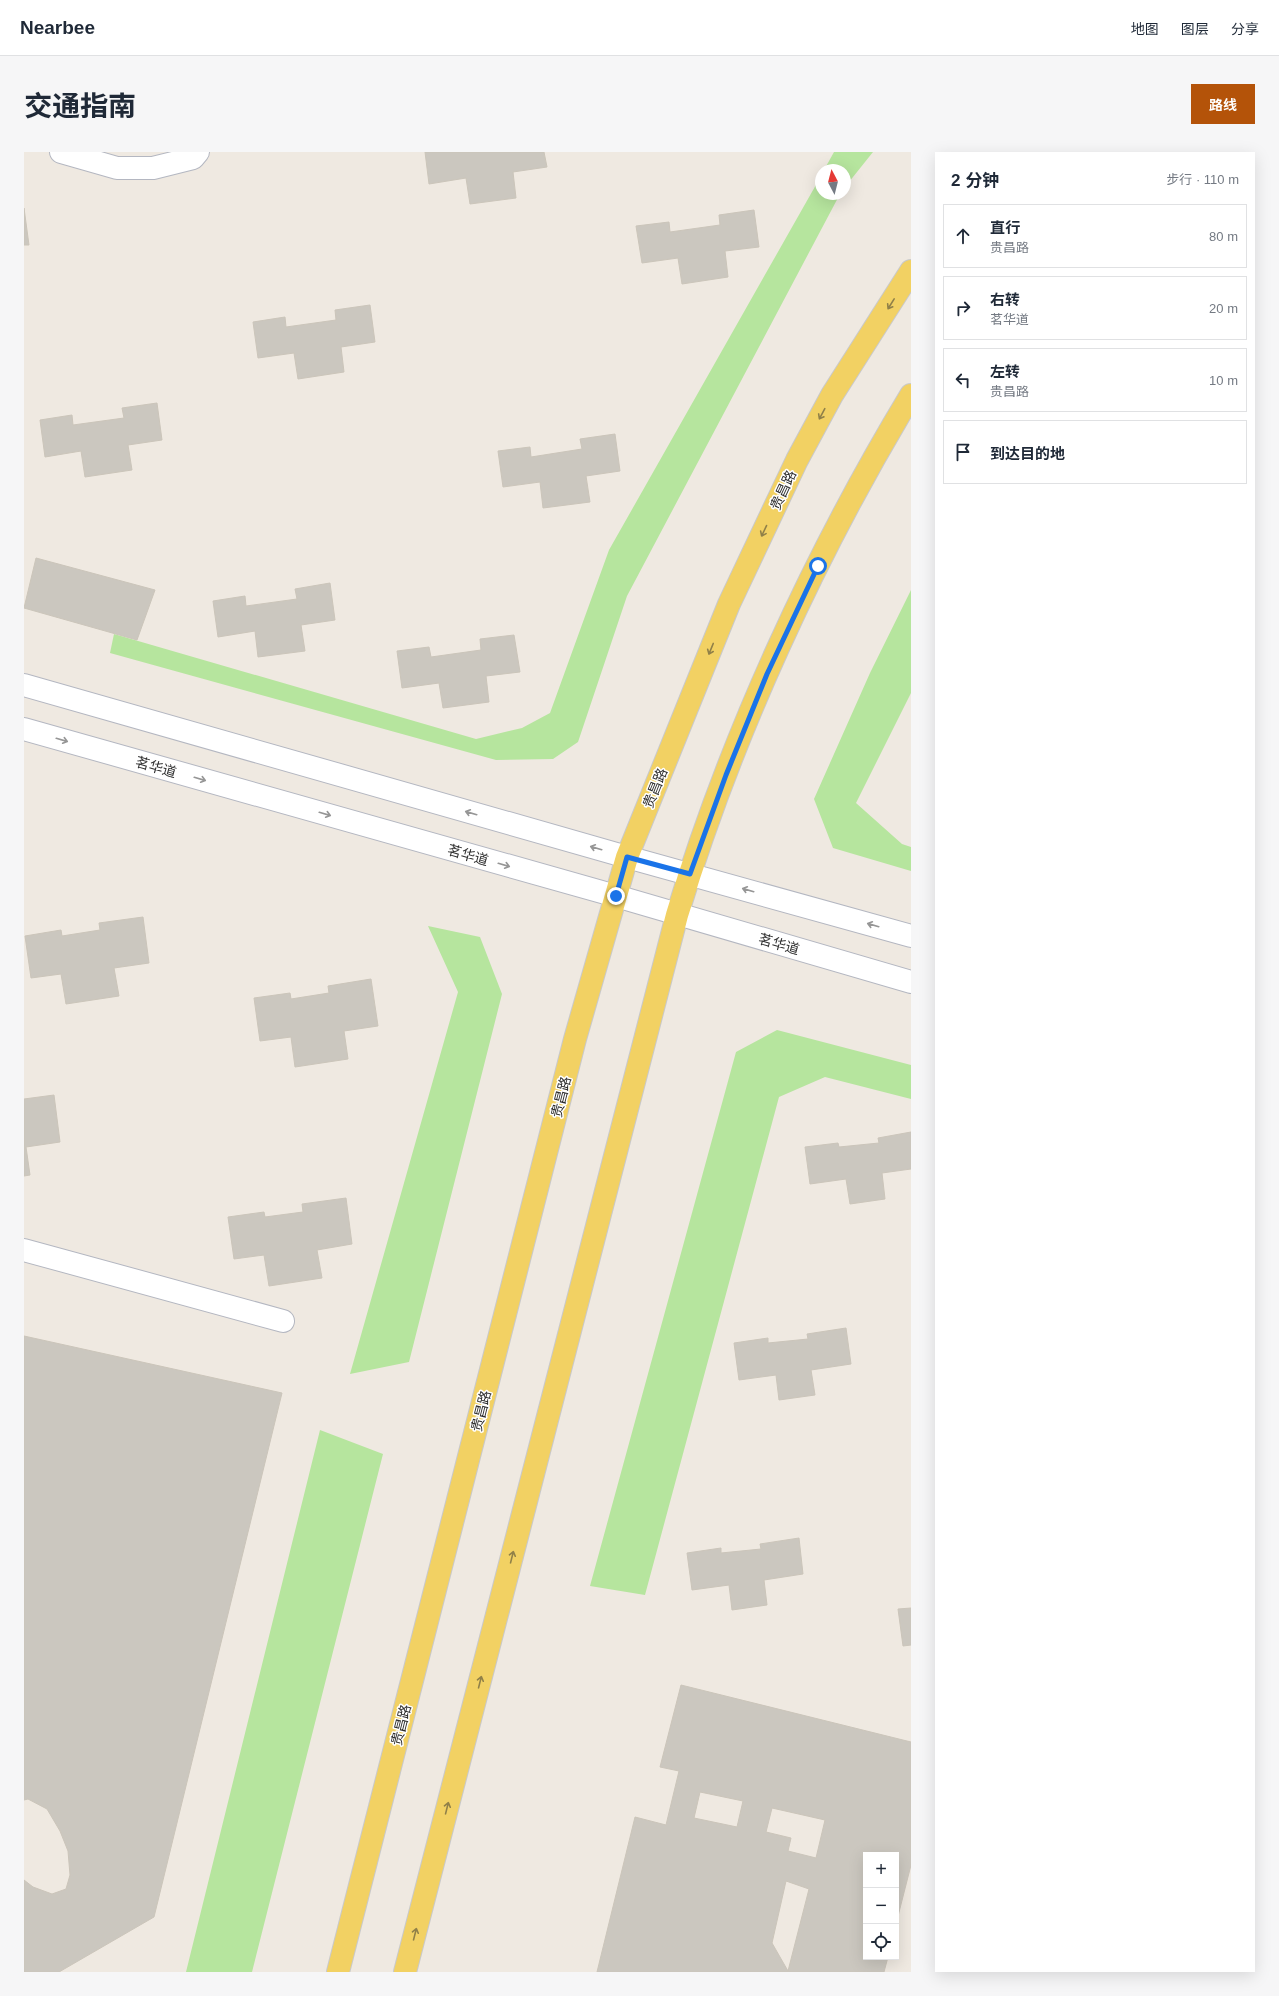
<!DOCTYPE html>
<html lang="zh">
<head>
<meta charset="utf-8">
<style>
	body { margin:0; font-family:Helvetica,"Noto Sans SC",sans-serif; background:#f6f6f7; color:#1f2937 }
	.controls { position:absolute; right:12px; bottom:12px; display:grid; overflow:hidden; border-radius:0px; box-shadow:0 4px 16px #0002 }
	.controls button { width:36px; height:36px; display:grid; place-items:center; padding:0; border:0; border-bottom:1px solid #e0e1e3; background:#fff; color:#1f2937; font:20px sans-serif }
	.compass { position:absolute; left:791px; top:12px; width:36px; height:36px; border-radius:50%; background:#fff; box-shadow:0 4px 16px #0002; rotate:353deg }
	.stop { position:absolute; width:12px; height:12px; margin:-9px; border:3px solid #1a73e8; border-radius:50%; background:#fff }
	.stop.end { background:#1a73e8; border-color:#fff; box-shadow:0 1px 4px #0008 }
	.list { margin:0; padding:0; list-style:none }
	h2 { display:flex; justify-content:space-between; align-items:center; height:52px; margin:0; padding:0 16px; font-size:17px }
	h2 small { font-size:13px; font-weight:400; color:#747a83 }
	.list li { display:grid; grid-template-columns:26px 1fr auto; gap:12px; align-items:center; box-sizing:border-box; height:64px; margin:0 8px 8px; padding:0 8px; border:1px solid #e0e1e3; border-radius:0px }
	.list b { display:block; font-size:15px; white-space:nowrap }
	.list p { margin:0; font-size:13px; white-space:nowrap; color:#747a83 }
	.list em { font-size:13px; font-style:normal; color:#747a83 }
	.icon { flex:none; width:22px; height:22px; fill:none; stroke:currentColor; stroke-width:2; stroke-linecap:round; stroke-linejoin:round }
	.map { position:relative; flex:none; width:887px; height:1820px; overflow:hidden; border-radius:0px }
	header { display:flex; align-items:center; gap:24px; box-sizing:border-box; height:56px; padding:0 20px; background:#fff; border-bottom:1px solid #e0e1e3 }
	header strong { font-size:19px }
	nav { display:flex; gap:22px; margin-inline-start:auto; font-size:14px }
	.intro { display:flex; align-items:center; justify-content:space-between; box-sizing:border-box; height:96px; padding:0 24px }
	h1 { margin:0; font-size:28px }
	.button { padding:10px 18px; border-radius:0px; background:#b45309; color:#fff; font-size:14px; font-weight:700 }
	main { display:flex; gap:24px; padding:0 24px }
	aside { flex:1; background:#fff; border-radius:0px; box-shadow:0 4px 16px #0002 }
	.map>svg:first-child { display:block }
	.green { fill:#b6e59e }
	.building { fill:#cbc7bf; stroke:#cbc5ba; fill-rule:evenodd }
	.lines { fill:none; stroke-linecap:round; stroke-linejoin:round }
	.minor-casing { stroke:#b4b7c1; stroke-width:24 }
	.major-casing { stroke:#c9c9c9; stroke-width:24 }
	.minor { stroke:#fff; stroke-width:22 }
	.major { stroke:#f2d163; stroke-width:22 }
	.oneway { stroke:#908048 }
	.oneway2 { stroke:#969696 }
	.route { stroke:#1a73e8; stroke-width:5 }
	.labels { text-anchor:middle; stroke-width:3; stroke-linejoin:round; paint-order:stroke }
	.street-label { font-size:14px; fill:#2e2e2e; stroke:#fff }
</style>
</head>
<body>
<header>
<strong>Nearbee</strong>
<nav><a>地图</a><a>图层</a><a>分享</a></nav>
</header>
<div class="intro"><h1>交通指南</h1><a class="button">路线</a></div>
<main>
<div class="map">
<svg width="887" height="1820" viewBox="0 0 887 1820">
	<rect width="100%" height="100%" fill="#efe9e1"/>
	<path class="green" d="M 810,0 L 849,0 L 821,35 L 821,18 L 800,18 Z
		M 797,24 L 797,42 L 816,42 L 603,444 L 554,590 L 529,607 L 472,608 L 86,501 L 90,482 L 452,587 L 498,576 L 526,561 L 585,398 Z
		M 887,438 L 887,541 L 832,651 L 878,692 L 887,695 L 887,719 L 809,696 L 790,647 L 846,521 Z
		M 404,774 L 456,785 L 478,842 L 385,1210 L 326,1222 L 434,840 Z
		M 753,878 L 887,913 L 887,947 L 801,925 L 755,945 L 621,1443 L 566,1434 L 712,900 Z
		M 296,1278 L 359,1302 L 228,1820 L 162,1820 Z"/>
	<path class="building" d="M 401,0 L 520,0 L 523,15 L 489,20 L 492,46 L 446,52 L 442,26 L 405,32 Z
		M 0,56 L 5,93 L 0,93 Z
		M 730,58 L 735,95 L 701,99 L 704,125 L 658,132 L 654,106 L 618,111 L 612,74 L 645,70 L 646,80 L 696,73 L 695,63 Z
		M 346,153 L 351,190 L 317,195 L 320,220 L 274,227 L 270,201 L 234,206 L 229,170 L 261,165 L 262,175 L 312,168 L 311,158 Z
		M 133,251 L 138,288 L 104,293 L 108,318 L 61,325 L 57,299 L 21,305 L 16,268 L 48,263 L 49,273 L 100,266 L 98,256 Z
		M 591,282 L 596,319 L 562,324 L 566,350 L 519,356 L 516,330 L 479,335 L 474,299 L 506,295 L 507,305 L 558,297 L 556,287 Z
		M 12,406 L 131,438 L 113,488 L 0,456 Z
		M 306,431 L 311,468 L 277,473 L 281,499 L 234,505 L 231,479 L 194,485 L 189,449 L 221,444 L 222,454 L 273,447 L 271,437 Z
		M 490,483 L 496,520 L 462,524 L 465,550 L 419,556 L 415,531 L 378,536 L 373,499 L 405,495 L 407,505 L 457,498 L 456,487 Z
		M 119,765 L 125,811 L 90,816 L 95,844 L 42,852 L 37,822 L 7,826 L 1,784 L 37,778 L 38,784 L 76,778 L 75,771 Z
		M 347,827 L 354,874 L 320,879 L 324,907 L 271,915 L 267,885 L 236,889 L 230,846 L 266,841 L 267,847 L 305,841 L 304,834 Z
		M 30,943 L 36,990 L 2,995 L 6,1023 L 0,1024 L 0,947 Z
		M 887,980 L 887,1017 L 858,1021 L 861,1047 L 826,1052 L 822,1027 L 786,1032 L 781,995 L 814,991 L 815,995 L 855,991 L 854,986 Z
		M 322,1046 L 328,1092 L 293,1098 L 298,1126 L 245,1134 L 240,1103 L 210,1107 L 204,1065 L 240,1060 L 241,1065 L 279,1060 L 278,1052 Z
		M 822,1176 L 827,1212 L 787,1218 L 791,1243 L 755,1248 L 752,1223 L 715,1228 L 710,1191 L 744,1186 L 744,1191 L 784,1187 L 783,1182 Z
		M 0,1184 L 258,1241 L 130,1765 L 35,1820 L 0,1820 L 0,1728 L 9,1735 L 28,1742 L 42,1737 L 46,1723 L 44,1699 L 36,1679 L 23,1657 L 4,1647 L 0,1648 Z
		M 775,1386 L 779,1422 L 740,1428 L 743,1453 L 708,1458 L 705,1433 L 668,1438 L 663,1401 L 697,1396 L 697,1401 L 737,1397 L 736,1392 Z
		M 887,1456 L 887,1493 L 879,1494 L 874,1457 Z
		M 657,1533 L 887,1590 L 887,1713 L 872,1772 L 872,1703 L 842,1703 L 842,1805 L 864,1805 L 860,1820 L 573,1820 L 611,1665 L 642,1673 L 655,1619 L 636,1615 ZM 676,1640 L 719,1649 L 713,1675 L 670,1666 ZM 748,1656 L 801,1668 L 792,1706 L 764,1699 L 767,1686 L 742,1680 ZM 762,1729 L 785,1737 L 764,1819 L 748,1791 Z"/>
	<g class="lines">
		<defs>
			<path id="minor" d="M 37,0 L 93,16 L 129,16 L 169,6 L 174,0
				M 0,533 L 603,705 L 887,784
				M 0,577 L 592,744 L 887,830
				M 0,1098 L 259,1169"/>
			<path id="major" d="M 314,1820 L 551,887 L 603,705 L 705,452 L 773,308 L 808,243 L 887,119
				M 381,1820 L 653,763 C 707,584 791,402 887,243"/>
		</defs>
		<use href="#minor" class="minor-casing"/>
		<use href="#major" class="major-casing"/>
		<use href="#minor" class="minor"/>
		<use href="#major" class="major"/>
	</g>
	<defs><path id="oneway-shaft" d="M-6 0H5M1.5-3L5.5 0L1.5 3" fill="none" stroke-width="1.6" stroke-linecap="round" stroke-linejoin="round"/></defs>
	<g class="oneway">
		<use href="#oneway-shaft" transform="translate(867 152) rotate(122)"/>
		<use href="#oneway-shaft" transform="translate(798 262) rotate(118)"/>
		<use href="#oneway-shaft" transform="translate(740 379) rotate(115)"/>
		<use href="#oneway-shaft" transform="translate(687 497) rotate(112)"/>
		<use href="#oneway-shaft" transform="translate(488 1405) rotate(-76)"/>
		<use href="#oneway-shaft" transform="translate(456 1530) rotate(-76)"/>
		<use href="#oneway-shaft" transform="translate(423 1656) rotate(-76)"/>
		<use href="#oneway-shaft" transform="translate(391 1782) rotate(-76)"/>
	</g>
	<g class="oneway2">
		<use href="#oneway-shaft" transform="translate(38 588) rotate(16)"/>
		<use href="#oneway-shaft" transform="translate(176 627) rotate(16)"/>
		<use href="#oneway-shaft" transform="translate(447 661) rotate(-164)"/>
		<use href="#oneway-shaft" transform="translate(301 662) rotate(16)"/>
		<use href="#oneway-shaft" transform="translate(572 696) rotate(-164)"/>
		<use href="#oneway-shaft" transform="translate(480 713) rotate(16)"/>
		<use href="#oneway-shaft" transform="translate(724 738) rotate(-164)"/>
		<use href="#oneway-shaft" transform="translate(849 773) rotate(-164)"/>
	</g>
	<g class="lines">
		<path class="route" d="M 592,744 L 603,705 L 666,722 L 702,623 L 743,522 L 794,414"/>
	</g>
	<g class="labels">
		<g class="street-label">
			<text transform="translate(759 338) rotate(-65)" y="5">贵昌路</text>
			<text transform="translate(132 615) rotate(16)" y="5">茗华道</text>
			<text transform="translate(631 636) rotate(-68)" y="5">贵昌路</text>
			<text transform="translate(444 703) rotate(16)" y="5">茗华道</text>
			<text transform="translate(755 792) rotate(16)" y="5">茗华道</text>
			<text transform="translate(537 945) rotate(-76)" y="5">贵昌路</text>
			<text transform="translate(457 1259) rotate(-76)" y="5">贵昌路</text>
			<text transform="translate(377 1573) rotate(-76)" y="5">贵昌路</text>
		</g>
	</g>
</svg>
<div class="controls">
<button>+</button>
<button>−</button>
<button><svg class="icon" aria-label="locate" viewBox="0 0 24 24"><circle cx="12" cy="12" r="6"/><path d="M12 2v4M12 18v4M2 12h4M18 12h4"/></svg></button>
</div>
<svg class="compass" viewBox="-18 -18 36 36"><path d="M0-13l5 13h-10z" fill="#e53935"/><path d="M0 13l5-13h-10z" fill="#747a83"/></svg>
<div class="stop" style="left:794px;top:414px"></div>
<div class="stop end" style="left:592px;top:744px"></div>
</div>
<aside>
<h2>2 分钟<small>步行 · 110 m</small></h2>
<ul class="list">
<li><svg class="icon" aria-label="ahead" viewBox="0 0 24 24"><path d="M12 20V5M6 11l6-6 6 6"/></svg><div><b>直行</b><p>贵昌路</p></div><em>80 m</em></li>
<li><svg class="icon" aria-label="right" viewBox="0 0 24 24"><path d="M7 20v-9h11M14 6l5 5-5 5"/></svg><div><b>右转</b><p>茗华道</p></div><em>20 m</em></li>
<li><svg class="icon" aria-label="left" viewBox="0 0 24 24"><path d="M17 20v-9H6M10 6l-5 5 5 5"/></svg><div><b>左转</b><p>贵昌路</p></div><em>10 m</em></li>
<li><svg class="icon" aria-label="arrive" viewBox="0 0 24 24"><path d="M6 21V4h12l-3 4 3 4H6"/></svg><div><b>到达目的地</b></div></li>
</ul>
</aside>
</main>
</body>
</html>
